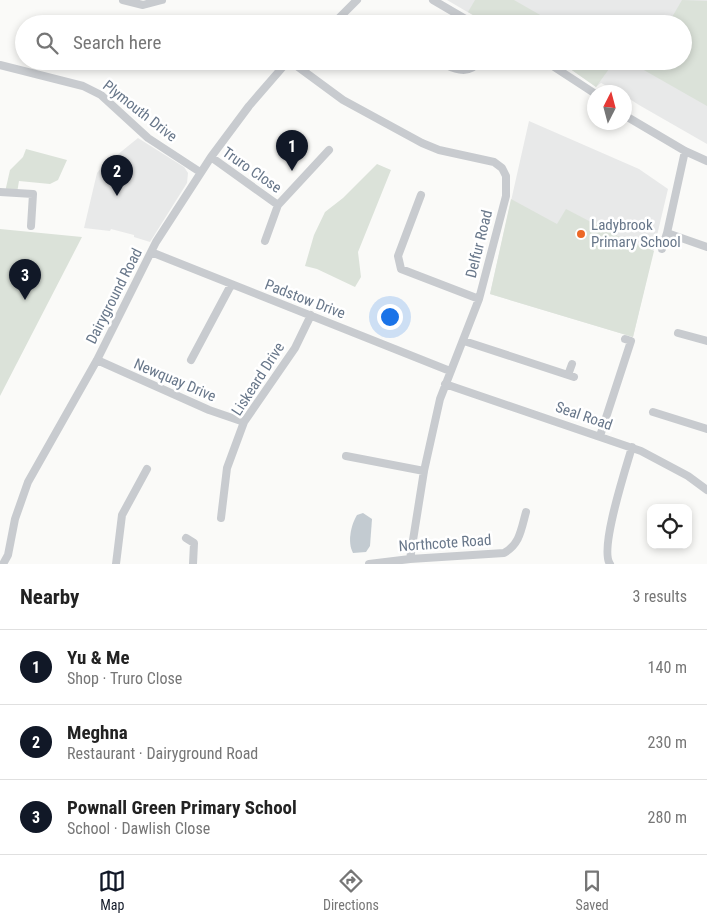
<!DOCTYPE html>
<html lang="en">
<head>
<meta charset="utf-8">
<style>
	body { margin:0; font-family:"Roboto Condensed",sans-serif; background:#f6f6f6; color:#222 }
	.controls { position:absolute; right:15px; bottom:15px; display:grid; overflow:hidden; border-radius:10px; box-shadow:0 2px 8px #0003 }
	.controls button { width:45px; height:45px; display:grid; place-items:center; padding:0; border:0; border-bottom:1px solid #e0e0e0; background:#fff; color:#222; font:25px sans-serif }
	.compass { position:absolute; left:587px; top:85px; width:45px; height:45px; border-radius:50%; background:#fff; box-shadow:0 2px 8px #0003; rotate:6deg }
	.you { position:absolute; left:389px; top:316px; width:18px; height:18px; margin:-12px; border:4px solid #fff; border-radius:50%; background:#1a73e8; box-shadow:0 0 0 8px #1a73e833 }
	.badge { display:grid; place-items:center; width:32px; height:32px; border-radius:50%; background:#111827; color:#fff; font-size:16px; font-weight:700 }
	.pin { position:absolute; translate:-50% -41px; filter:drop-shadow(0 1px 2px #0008) }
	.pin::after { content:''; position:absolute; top:26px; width:18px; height:15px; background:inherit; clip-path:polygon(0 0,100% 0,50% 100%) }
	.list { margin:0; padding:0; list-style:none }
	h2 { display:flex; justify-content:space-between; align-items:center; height:65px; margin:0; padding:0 20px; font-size:21px }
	h2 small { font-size:16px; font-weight:400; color:#767676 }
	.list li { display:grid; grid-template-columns:32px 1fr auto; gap:15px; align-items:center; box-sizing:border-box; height:75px; padding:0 20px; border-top:1px solid #e0e0e0 }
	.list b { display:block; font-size:19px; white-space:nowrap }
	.list p { margin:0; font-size:16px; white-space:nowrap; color:#767676 }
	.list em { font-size:16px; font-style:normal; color:#767676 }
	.icon { flex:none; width:28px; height:28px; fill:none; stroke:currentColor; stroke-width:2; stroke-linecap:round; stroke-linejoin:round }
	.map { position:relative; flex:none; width:707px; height:564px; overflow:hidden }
	.search { position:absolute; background:#fff; box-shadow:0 2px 8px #0003; left:15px; right:15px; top:15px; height:55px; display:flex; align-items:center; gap:12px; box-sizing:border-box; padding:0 18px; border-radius:28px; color:#767676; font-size:19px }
	.sheet { height:290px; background:#fff }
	nav { display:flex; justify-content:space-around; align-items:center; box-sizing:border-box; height:70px; border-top:1px solid #e0e0e0; background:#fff; font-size:14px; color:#767676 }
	nav a { display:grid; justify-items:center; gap:2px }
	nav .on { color:#111827 }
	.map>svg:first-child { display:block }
	.built { fill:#e8e9e9 }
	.green { fill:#dbe2d9 }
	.water { fill:#c3cbd1 }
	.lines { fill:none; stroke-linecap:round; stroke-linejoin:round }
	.street { stroke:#c8cbcf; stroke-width:8 }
	.poi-dot { fill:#ec6826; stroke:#fff; stroke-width:2 }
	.labels { text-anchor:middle; stroke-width:5; stroke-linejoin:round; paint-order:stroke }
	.street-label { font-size:15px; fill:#68778a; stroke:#fff }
	.poi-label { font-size:15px; fill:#68778a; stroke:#fff; text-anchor:start }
</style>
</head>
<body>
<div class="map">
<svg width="707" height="564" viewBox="0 0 707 564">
	<rect width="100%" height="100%" fill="#fafaf8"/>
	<path class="built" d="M 447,0 L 707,0 L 707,144 L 639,105 L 625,96 L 624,92 L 619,92 L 601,83 L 596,87 L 559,61 L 683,61 L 683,24 L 488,24 Z
		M 529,121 L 639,169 L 668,189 L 633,337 L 490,294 Z
		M 138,138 L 184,167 L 188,173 L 187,183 L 150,242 L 134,237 L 134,235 L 111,229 L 110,231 L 84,228 L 97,173 L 101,168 Z"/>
	<path class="green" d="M 475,0 L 514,0 L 542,16 L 538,24 L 488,24 L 468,12 Z
		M 682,0 L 707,1 L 707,106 L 642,69 L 647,61 L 683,61 L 683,24 L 668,24 Z
		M 559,61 L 613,61 L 614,62 L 596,87 Z
		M 26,149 L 67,160 L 58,180 L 50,184 L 19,181 L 17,193 L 5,192 L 10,170 L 23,157 Z
		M 377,164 L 391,170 L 358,252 L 361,277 L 355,287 L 317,269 L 305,266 L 314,235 L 325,212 L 343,198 Z
		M 511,199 L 557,224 L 566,209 L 635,245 L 637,243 L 654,251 L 633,337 L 490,294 Z
		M 0,229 L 82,237 L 0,396 Z"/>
	<path class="water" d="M 363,513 L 372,519 L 370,546 L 366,552 L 353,553 C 347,542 351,525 357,515 Z"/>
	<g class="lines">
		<path class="street" d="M 123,0 L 143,5 L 162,0
			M 433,0 L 474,24
			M 333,24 L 357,0
			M 290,61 L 343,100 L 422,143 L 439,150 L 494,162 L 502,168 L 506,176 L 506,196 L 479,299 L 440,399 L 424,471 L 410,559
			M 438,61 C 451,68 469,77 479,61
			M 545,61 L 594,93
			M 0,65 L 83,86 L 101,95 L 148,138 L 200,172
			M 624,115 L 685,151 L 707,161
			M 685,151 L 667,233 L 707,247
			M 211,157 L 278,205
			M 0,192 L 33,194 L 31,226
			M 421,195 L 398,256 L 401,269 L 479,299
			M 265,241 L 278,205 L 329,150
			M 662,249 L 667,233
			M 151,252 L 450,371
			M 678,333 L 707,341
			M 464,341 L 574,377
			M 97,360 L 209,410 L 244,422
			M 191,360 L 231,285
			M 568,375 L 572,364
			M 445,384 L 641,451 L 688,476 L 707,490
			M 653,412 L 707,429
			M 600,436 L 631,341 L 625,339
			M 346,456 L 424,471
			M 221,518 L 227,468 L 244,422 L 295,348 L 311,315
			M 186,538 L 194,543 L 193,564
			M 3,564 L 8,555 L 15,519 L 28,482 L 97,360 L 156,242 L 211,157 L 249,106 L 288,61
			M 116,564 L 122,515 L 147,469
			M 369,564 L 410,559 L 504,553 C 520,544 521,530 526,512
			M 610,564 C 599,549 626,468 632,447"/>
	</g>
	<circle class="poi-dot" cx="581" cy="234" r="5"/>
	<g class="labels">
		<g class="street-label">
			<text transform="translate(140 111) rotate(38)" y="5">Plymouth Drive</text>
			<text transform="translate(252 170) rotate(35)" y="5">Truro Close</text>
			<text transform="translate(479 244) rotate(-76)" y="5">Delfur Road</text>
			<text transform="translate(114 296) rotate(-63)" y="5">Dairyground Road</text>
			<text transform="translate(305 299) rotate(21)" y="5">Padstow Drive</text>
			<text transform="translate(258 379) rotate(-57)" y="5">Liskeard Drive</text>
			<text transform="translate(175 380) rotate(23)" y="5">Newquay Drive</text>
			<text transform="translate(584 416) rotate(19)" y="5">Seal Road</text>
			<text transform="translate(445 543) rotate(-4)" y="5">Northcote Road</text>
		</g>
		<g class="poi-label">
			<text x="591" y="230">Ladybrook<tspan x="591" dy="17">Primary School</tspan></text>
		</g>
	</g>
</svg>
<div class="controls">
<button><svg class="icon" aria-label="locate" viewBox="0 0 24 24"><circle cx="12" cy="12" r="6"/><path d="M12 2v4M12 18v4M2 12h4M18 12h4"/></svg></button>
</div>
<svg class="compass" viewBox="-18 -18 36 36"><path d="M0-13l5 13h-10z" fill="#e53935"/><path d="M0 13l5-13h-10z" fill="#767676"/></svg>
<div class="you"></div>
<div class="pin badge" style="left:292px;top:171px">1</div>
<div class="pin badge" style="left:117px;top:196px">2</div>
<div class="pin badge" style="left:25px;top:300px">3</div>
<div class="search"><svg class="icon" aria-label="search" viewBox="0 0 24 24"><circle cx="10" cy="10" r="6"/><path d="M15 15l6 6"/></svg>Search here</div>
</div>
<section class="sheet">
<h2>Nearby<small>3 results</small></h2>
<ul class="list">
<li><span class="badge">1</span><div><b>Yu &amp; Me</b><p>Shop · Truro Close</p></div><em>140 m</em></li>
<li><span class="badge">2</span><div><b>Meghna</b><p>Restaurant · Dairyground Road</p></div><em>230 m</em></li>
<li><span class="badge">3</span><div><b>Pownall Green Primary School</b><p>School · Dawlish Close</p></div><em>280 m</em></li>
</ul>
</section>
<nav>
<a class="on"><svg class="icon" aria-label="map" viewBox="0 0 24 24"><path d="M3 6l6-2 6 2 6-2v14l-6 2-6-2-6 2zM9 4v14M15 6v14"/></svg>Map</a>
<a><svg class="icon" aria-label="directions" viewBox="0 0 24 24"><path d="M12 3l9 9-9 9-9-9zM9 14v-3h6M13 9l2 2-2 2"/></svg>Directions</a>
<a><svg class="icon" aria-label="saved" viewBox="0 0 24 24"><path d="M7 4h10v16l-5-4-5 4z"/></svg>Saved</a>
</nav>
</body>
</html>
